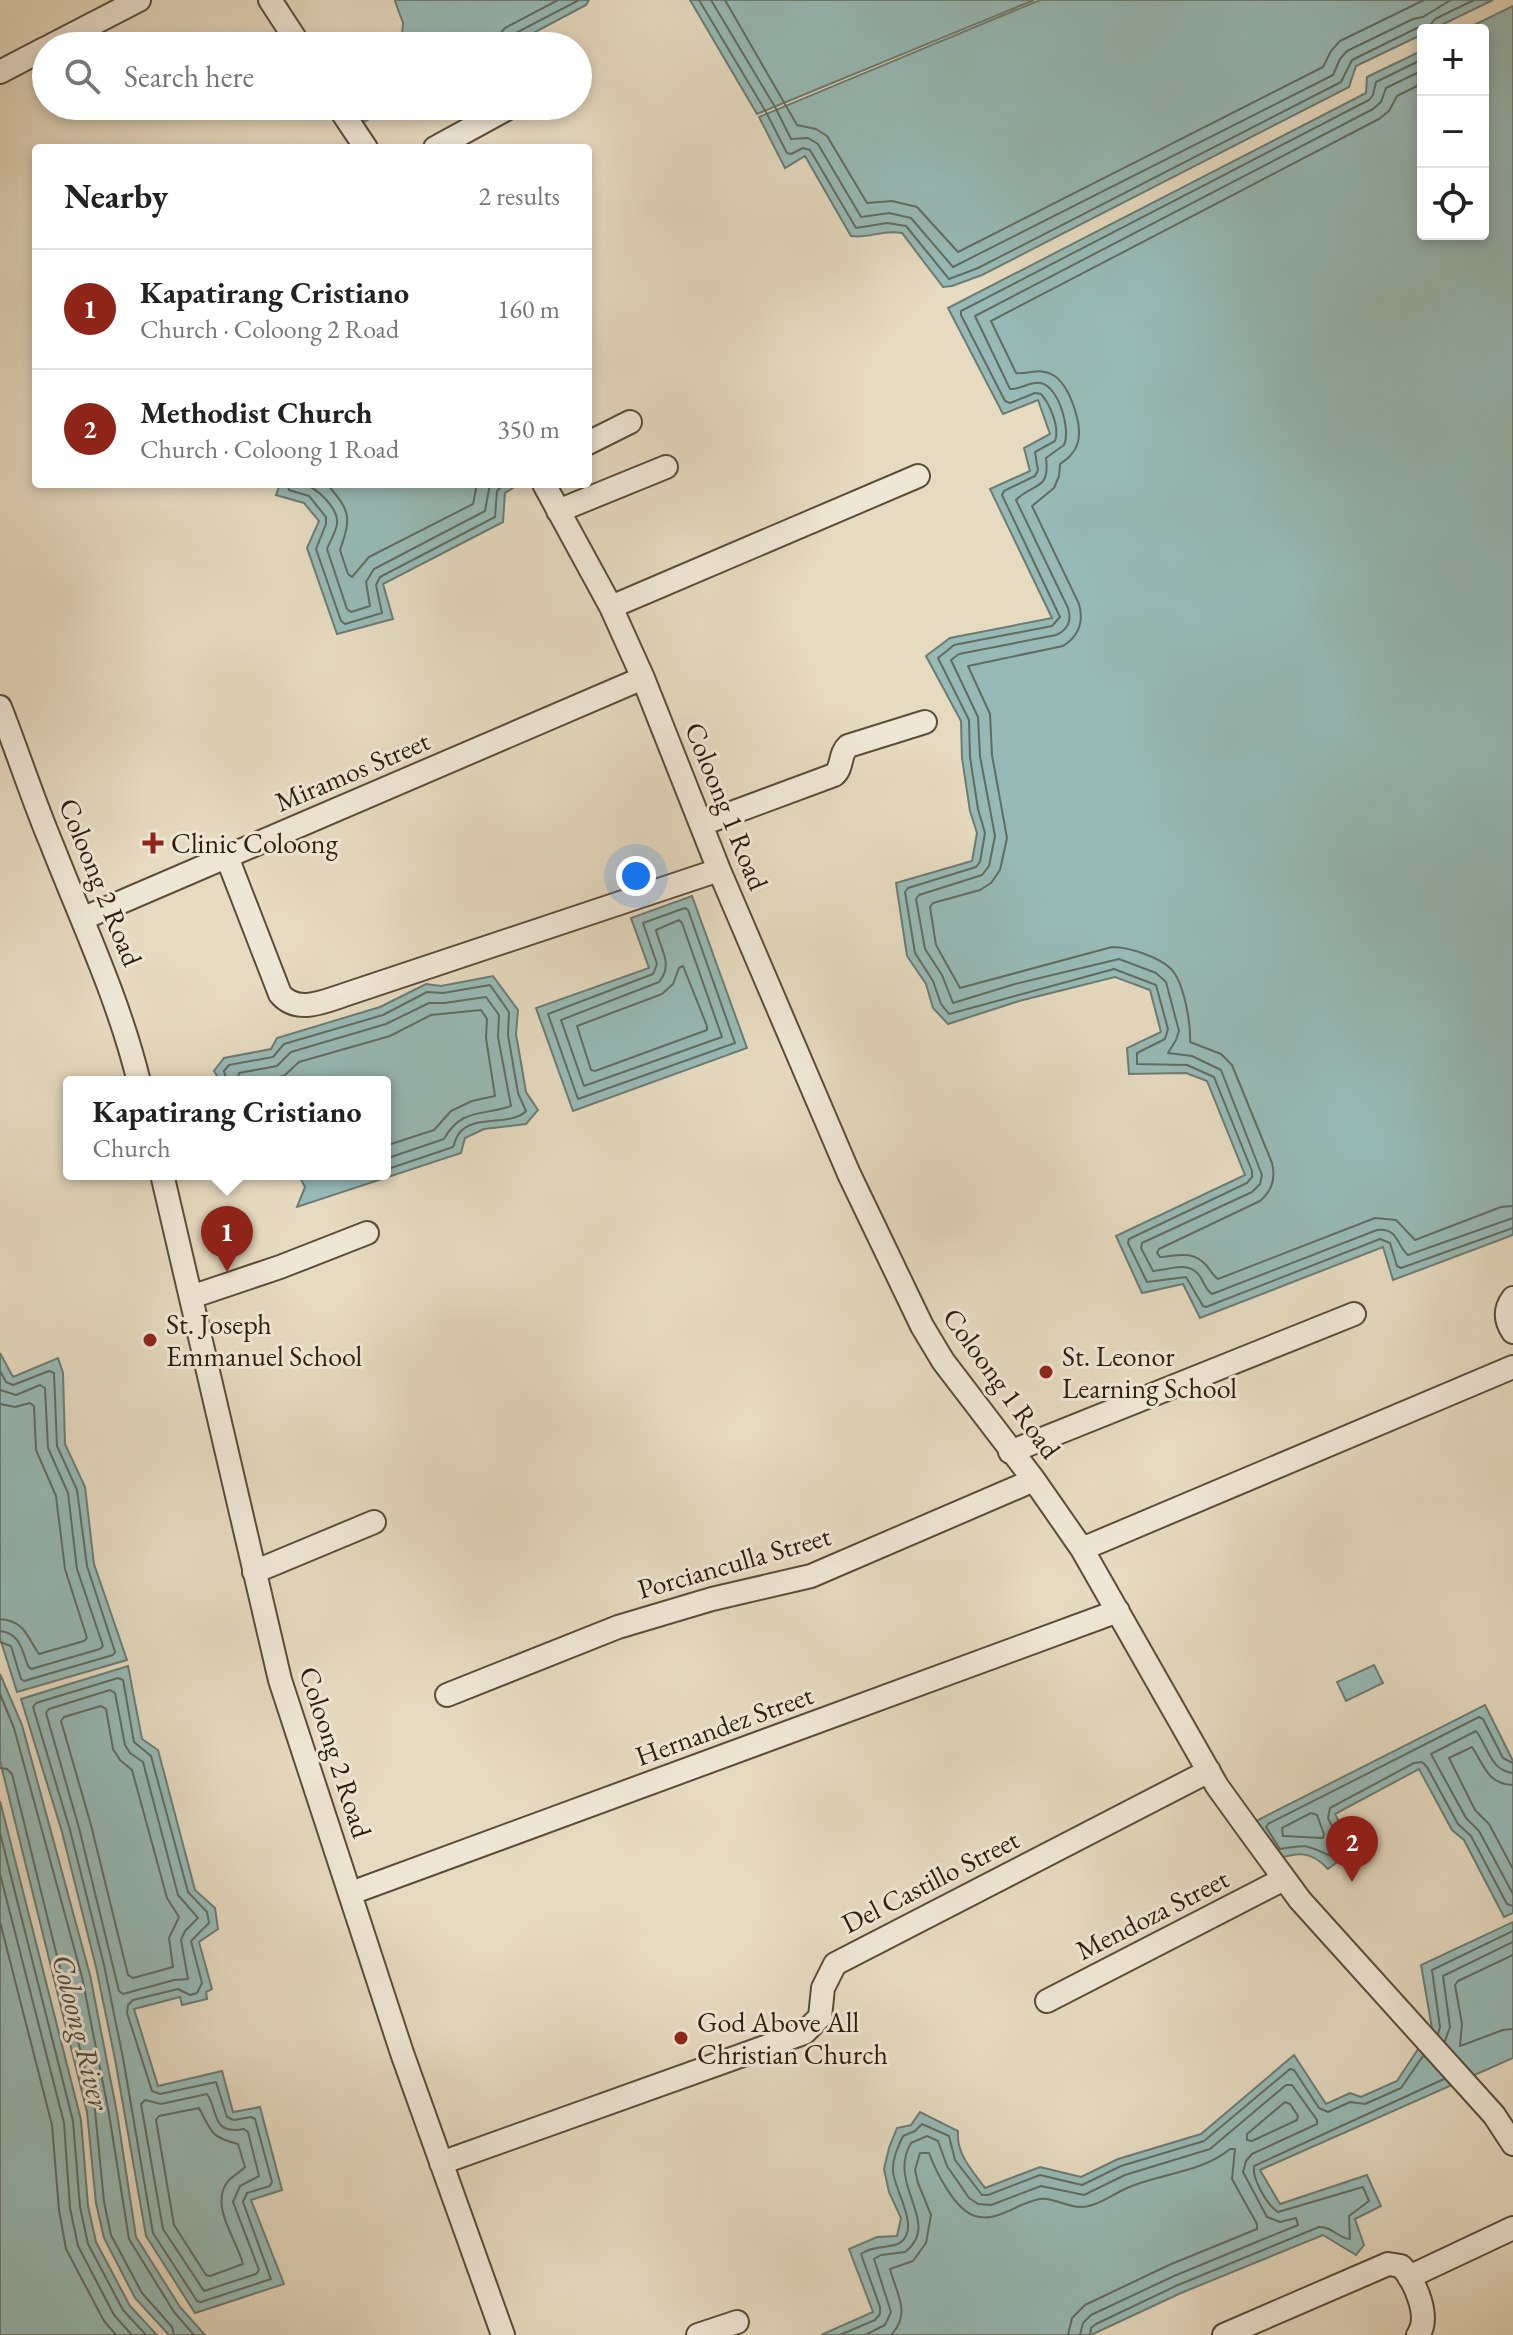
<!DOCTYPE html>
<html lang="en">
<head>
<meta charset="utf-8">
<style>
	body { margin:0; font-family:"EB Garamond",serif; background:#f6f6f6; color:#222 }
	.controls { position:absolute; right:24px; top:24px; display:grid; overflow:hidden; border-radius:8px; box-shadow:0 4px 12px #0003 }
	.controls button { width:72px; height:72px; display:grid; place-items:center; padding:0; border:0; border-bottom:2px solid #e0e0e0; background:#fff; color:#222; font:40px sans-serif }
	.you { position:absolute; left:636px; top:876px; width:28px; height:28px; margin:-20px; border:6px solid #fff; border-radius:50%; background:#1a73e8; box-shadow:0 0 0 12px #1a73e833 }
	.badge { display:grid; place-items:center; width:52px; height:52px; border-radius:50%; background:#8f2418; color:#fff; font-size:26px; font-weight:700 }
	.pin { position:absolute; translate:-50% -66px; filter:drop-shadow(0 2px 4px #0008) }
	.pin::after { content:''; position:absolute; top:42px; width:28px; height:24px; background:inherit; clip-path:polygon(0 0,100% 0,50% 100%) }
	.popup { position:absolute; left:63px; top:1076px; width:328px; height:104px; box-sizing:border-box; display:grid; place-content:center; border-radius:8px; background:#fff; filter:drop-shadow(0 2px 6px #0005); font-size:26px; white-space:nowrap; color:#767676 }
	.popup b { font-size:30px; color:#222 }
	.popup::after { content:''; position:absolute; left:50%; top:100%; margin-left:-16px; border:16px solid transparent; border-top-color:#fff }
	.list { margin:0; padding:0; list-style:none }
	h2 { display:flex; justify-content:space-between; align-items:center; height:104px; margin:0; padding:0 32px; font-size:34px }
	h2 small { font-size:26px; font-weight:400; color:#767676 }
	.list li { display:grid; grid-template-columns:52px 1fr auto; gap:24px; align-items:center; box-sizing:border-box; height:120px; padding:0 32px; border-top:2px solid #e0e0e0 }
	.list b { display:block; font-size:30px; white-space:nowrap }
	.list p { margin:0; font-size:26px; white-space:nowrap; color:#767676 }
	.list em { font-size:26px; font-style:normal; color:#767676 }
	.icon { flex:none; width:44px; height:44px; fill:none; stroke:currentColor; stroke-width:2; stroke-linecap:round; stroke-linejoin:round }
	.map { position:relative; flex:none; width:1513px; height:2335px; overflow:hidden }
	.search { position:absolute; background:#fff; box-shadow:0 4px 12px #0003; left:32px; top:32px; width:560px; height:88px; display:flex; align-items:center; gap:20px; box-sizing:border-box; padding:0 28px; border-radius:44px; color:#767676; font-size:30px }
	.panel { position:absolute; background:#fff; box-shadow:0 4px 12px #0003; left:32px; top:144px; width:560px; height:344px; border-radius:8px }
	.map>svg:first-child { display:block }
	.water { fill:#97bab6; stroke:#6d7c72; stroke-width:2 }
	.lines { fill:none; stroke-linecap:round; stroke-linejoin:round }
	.shore { stroke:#626c61; stroke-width:2 }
	.street-casing { stroke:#5b4d39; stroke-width:26 }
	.street { stroke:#efe7d6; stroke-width:22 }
	.poi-dot { fill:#8f2418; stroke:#efe7d6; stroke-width:3 }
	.labels { text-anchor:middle; stroke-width:6; stroke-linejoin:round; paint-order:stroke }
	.street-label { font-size:28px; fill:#2d1e0c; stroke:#efe7d6 }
	.poi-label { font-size:28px; fill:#2d1e0c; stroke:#efe7d6; text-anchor:start }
	.water-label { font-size:30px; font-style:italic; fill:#4d4d3f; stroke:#efe7d6 }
</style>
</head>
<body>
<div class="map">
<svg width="1513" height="2335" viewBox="0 0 1513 2335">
	<rect width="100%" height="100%" fill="#e6dac0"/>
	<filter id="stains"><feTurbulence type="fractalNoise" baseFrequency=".0025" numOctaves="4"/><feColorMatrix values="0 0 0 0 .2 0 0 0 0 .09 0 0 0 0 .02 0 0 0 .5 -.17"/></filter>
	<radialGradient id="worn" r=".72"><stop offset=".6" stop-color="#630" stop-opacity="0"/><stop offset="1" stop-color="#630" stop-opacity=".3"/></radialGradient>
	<path class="water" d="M 397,0 L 589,0 L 586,5 L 509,46 L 401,46 L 403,23 L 395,1 Z
		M 690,0 L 1034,0 L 757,114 Z
		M 1040,0 L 1493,0 L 1431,30 L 1423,30 L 1423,34 L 1356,66 L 1349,87 L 982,275 L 952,286 L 943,287 L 902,233 C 882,229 869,239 851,236 L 805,156 L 785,168 L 759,117 Z
		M 1513,6 L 1513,1235 L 1393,1280 L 1383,1247 L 1200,1318 L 1183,1284 L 1142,1293 L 1116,1236 L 1245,1175 L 1207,1081 L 1186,1073 L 1129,1074 L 1127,1048 L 1161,1032 L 1150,990 L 1115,977 L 1019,1001 L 948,1024 L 933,1008 L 926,984 L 907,956 L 896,883 L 972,861 L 977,833 L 970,811 L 962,758 L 961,721 L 926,656 L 950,638 L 1052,618 L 990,489 L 1030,471 L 1024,448 L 1050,434 L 1038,400 L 1003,414 L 948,308 L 1366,93 L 1367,77 L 1423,50 L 1423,234 L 1483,234 L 1483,30 L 1464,30 Z
		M 350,106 L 394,106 L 362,123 Z
		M 280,484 L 519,484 L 505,493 L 503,522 L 383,584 L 393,619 L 337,634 L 307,548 L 319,521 L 304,503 L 276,495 Z
		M 692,896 L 747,1048 L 573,1111 L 536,1008 L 649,968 L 631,918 Z
		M 493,976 L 518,1010 L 516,1034 L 526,1092 L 538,1110 L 526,1124 L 484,1129 L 465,1138 L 461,1153 L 297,1207 L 305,1187 L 298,1174 L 385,1174 L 385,1082 L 221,1082 L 214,1071 L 224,1058 L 271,1049 L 277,1038 L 380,1007 L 426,984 L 441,986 Z
		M 0,1353 L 13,1377 L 58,1358 L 63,1373 L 65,1444 L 85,1487 L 94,1564 L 127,1660 L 17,1692 L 0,1638 Z
		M 1374,1665 L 1383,1683 L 1346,1701 L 1337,1682 Z
		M 128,1666 L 142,1739 L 158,1750 L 195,1890 L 215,1908 L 218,1929 L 199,1942 L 212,1989 L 206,1992 L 207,1999 L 182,2005 L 180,1997 L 134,2009 L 158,2086 L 222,2071 L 233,2112 L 260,2107 L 282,2190 L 251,2200 L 284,2284 L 195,2313 L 146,2236 L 115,2059 L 96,1967 L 62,1832 L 21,1699 Z
		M 0,1674 L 22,1725 L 90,1975 L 117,2113 L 136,2237 L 180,2307 L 205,2335 L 169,2335 L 135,2298 L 104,2238 L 96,2203 L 87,2112 L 0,1761 Z
		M 1485,1705 L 1513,1761 L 1513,1913 L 1504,1917 L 1464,1840 L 1452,1830 L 1419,1769 L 1335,1814 L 1353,1850 L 1328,1869 C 1311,1851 1299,1852 1277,1859 L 1252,1823 Z
		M 0,1801 L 81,2120 L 88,2206 L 96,2242 L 130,2306 L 157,2335 L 0,2335 Z
		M 1513,1922 L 1513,2058 L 1260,2170 L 1280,2204 L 1367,2175 L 1381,2206 L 1355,2219 L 1364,2245 L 1356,2255 L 1323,2235 L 1181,2293 L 1091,2335 L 821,2335 L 873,2312 L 849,2249 L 877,2237 L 897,2236 L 901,2218 L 889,2192 L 884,2169 L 889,2148 L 897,2128 L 911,2125 L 920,2112 L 958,2131 C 956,2154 972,2170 985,2188 L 1040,2167 L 1081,2177 L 1118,2159 L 1201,2134 L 1294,2055 L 1326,2104 L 1350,2093 L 1361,2097 L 1397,2081 L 1432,2028 L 1421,1965 Z"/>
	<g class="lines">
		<path class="shore" d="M 699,0 L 766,112 L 787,153 L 791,154 L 803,148 L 810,150 L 856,228 L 887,223 L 906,226 L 949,279 L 978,268 L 1341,82 L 1352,60 L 1417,28 L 1428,28 L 1435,19 L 1474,0
			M 711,0 L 775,107 L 791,139 L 808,138 L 818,144 L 861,217 L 889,213 L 911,218 L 953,267 L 1333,75 L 1340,59 L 1347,51 L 1413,19 L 1423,17 L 1451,0
			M 725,0 L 797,125 L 816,129 L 827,136 L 867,203 L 892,201 L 917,207 L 958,252 L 1323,67 L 1331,51 L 1340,41 L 1424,0
			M 497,46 L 499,35 L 505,28 L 558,0
			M 507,46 L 512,35 L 579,0
			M 1423,59 L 1376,82 L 1373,95 L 1369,100 L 961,311 L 961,315 L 1005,401 L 1010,403 L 1035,393 L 1041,394 C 1050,404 1060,428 1055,441 L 1035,452 L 1038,470 L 1035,476 L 1004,491 L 1002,495 L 1060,617 L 1052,626 L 954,645 L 938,658 L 969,720 L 970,757 L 978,809 L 985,833 L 980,862 L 976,867 L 908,888 L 905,892 L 915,953 L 933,981 L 941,1004 L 949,1014 L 1114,969 L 1156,985 L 1168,1029 L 1165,1039 L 1137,1053 L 1137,1064 L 1187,1065 L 1214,1077 L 1252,1171 L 1252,1177 L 1247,1183 L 1129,1239 L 1128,1243 L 1147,1282 L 1186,1277 L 1203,1306 L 1206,1307 L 1380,1239 L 1390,1243 L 1397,1266 L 1401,1268 L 1513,1228
			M 1423,70 L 1386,88 L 1381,102 L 1373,109 L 975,316 L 1010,389 C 1020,390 1030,381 1041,383 C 1059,387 1071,430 1064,445 L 1046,458 C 1050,492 1033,482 1016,500 L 1068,608 C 1072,620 1068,630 1056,635 L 959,654 L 951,660 L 978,717 L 980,756 L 995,836 L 989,866 L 982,875 L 919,895 L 916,899 L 925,949 L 942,975 L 953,1003 L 1015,984 L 1119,959 L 1156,973 L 1166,982 L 1179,1031 L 1176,1040 L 1168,1053 L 1192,1056 L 1221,1070 L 1262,1175 L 1260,1184 L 1252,1192 L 1142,1243 L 1141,1248 L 1153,1271 C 1170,1270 1190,1259 1201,1278 C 1205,1285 1206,1290 1212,1294 L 1377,1230 C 1399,1228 1396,1245 1408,1255 L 1513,1218
			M 1423,83 L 1397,96 L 1389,111 L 1379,119 L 991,321 L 1016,373 C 1028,375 1040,367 1053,375 C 1070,385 1084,427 1077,445 C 1074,454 1067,459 1060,464 L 1059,476 L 1054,488 L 1032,506 L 1079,604 C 1084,622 1079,636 1063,646 L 968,666 L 990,714 L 992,755 L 1007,838 L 1000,870 L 991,883 L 980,890 L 933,903 L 930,907 L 936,945 L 960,988 L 1112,947 C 1129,947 1159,957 1171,969 C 1184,982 1191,1024 1190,1042 L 1221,1054 L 1232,1065 L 1272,1163 C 1276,1179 1272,1191 1260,1201 L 1159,1249 L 1157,1253 L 1160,1257 C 1176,1256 1192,1250 1205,1264 C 1210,1269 1212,1275 1218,1279 L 1375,1218 L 1396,1220 L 1415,1240 L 1501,1207 L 1513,1206
			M 287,484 L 289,490 L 309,496 L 326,517 L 326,524 L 316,549 L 341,621 L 345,624 L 382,613 L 376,585 L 380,577 L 495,517 L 497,491 L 504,484
			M 303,484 C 317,488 339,508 337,524 C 336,532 330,541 327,549 L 347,609 L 351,612 L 370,606 L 366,582 L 374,569 L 485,511 L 490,484
			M 327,484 C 350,511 352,516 340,550 L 348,574 L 352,577 L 369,557 L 473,504 L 477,484
			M 685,908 L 688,910 L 735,1043 L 578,1099 L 548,1014 L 653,974 L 657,964 L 643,923 Z
			M 679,920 L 682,923 L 722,1037 L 584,1086 L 561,1020 L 659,982 C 674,965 660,948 656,930 Z
			M 683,966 L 707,1026 L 707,1030 L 595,1071 L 591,1070 L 577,1026 L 662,994 L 673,984 L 679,968 Z
			M 227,1082 L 224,1071 L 229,1065 L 273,1057 L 284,1044 L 383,1015 L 427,992 L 443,993 L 490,985 L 509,1012 L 508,1035 L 518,1093 L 526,1111 C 512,1127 471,1113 458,1135 C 455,1139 455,1143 453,1147 L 385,1170
			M 237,1082 L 239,1073 L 277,1066 L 291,1052 L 386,1024 L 429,1003 L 444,1003 L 486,997 L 499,1015 L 498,1037 L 511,1106 C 482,1116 461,1108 444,1139 L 385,1159
			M 257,1082 L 284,1076 L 299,1062 L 390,1036 L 431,1015 L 481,1010 L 487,1019 L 486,1038 L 495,1096 L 472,1101 L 451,1111 L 434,1130 L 385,1146
			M 0,1371 L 6,1382 L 13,1385 L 49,1371 L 54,1373 L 57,1446 L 77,1490 L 87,1566 L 115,1652 L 113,1655 L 24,1681 L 21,1679 L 11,1646 L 0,1642
			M 0,1390 L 16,1395 L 40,1385 L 45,1388 L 48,1448 L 68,1493 L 77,1569 L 103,1646 L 100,1649 L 31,1669 L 28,1666 C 22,1650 20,1633 0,1631
			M 0,1404 L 15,1407 L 30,1403 L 34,1406 L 36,1450 L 56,1496 L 65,1569 L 87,1638 L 84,1641 L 39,1654 C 27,1637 25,1621 0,1619
			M 118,1678 L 123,1680 L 134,1742 L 151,1756 L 188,1892 L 207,1912 L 209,1923 L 191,1941 L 202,1983 L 197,1993 L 190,1995 L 178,1989 L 133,2000 L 128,2005 L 127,2013 L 152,2091 L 160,2094 L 216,2082 L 227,2117 L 234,2120 L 251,2117 L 255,2119 L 272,2182 L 270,2186 L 247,2193 L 243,2202 L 271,2279 L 201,2302 L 197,2301 L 153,2233 L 123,2058 L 104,1965 L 70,1830 L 33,1707 L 36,1703 Z
			M 110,1690 L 115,1693 L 125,1745 L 130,1753 L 143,1762 L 178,1895 L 198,1918 L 185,1931 L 181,1940 L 188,1979 L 174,1980 L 123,1994 L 119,1991 L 79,1828 L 46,1713 L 49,1709 Z
			M 0,1694 L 14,1728 L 82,1977 L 109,2114 L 129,2239 L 174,2312 L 194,2335
			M 101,1706 L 106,1709 L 113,1749 L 120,1760 L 132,1770 L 167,1898 L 179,1917 L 169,1938 L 173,1967 L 133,1978 L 128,1975 L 91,1825 L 61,1721 L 64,1717 Z
			M 1513,1763 L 1503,1758 L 1483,1719 L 1479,1717 L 1268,1824 L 1266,1827 L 1280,1849 C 1308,1844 1306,1845 1331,1856 L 1342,1847 L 1328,1818 L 1330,1808 L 1414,1763 L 1422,1762 L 1427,1767 L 1458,1824 L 1471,1836 L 1507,1904 L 1513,1906
			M 0,1768 L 7,1769 L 12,1774 L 95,2110 L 104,2202 L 111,2235 L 142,2293 L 172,2327 L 174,2335
			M 1513,1773 C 1490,1771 1488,1746 1476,1731 L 1431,1754 L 1466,1818 L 1479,1831 L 1513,1894
			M 1513,1785 C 1487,1784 1484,1765 1472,1747 L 1449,1758 L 1475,1810 L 1489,1824 L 1513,1869
			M 1311,1813 L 1317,1815 L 1324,1834 L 1323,1838 L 1283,1836 L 1282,1828 Z
			M 0,1833 L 73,2121 L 80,2207 L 88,2244 L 123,2310 L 146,2335
			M 0,1874 L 64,2123 L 70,2208 L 78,2246 L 114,2315 L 132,2335
			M 0,1922 L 52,2125 L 59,2210 L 66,2249 L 104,2321 L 116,2335
			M 1513,1955 L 1458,1981 L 1455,1985 L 1462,2024 L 1460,2046 L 1503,2030 L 1513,2029
			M 1438,2034 L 1440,2027 L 1432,1970 L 1513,1931
			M 1445,2041 L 1450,2027 L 1443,1976 L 1513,1942
			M 207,2094 C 219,2112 211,2135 244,2129 L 248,2132 L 259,2176 L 240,2186 L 233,2202 L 259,2270 L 256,2274 L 204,2291 L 163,2229 L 141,2104 L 145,2100 L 161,2104 Z
			M 1285,2102 L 1290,2104 L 1298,2116 L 1297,2120 L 1252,2141 L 1247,2140 L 1247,2134 Z
			M 199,2108 C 212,2132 210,2137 238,2144 L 245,2167 C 240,2173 231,2176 226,2184 C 211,2208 237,2240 243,2264 L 210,2276 L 206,2275 L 174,2225 L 156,2120 L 159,2116 Z
			M 840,2335 L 875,2320 L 880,2314 L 880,2307 L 861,2254 C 874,2244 894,2249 901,2242 C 920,2227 895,2191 893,2172 C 892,2159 898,2147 903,2136 L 915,2131 L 922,2124 L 949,2136 L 955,2160 L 982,2195 L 988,2195 L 1040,2175 L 1082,2185 L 1121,2166 L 1204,2141 L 1290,2069 L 1294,2070 L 1319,2108 L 1328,2112 L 1350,2102 L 1365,2104 L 1401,2088 L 1423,2056
			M 865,2335 L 885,2325 L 891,2312 L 874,2259 L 881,2255 L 905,2252 C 943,2223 886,2185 911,2143 L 927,2136 L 938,2141 L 947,2166 L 969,2198 L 978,2204 L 991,2205 L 1041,2186 L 1084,2195 L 1125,2175 L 1210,2149 L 1286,2085 L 1292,2085 L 1317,2120 L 1317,2124 L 1252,2154 L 1246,2161 L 1243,2172 L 1267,2217 L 1280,2222 L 1296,2218 L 1298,2225 L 1174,2276 L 1091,2315 L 1083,2323 L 1080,2335
			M 891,2335 C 912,2313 896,2293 890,2269 L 913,2261 L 926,2243 L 931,2215 L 918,2183 L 915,2170 L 920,2153 L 929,2153 C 936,2172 955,2210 975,2216 C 998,2223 1018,2202 1040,2199 C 1053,2197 1068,2208 1082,2207 C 1098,2206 1113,2194 1127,2188 C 1161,2173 1201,2173 1230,2149 L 1235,2149 L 1232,2179 L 1257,2224 L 1257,2229 L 1169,2265 L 1085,2305 L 1072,2318 L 1068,2335
			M 1090,2335 L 1091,2328 L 1096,2324 L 1178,2285 L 1319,2227 C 1332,2226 1339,2239 1350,2239 L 1349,2216 L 1369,2201 L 1363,2187 L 1278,2212 C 1267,2205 1252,2179 1254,2166 L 1444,2079"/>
		<defs>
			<path id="street" d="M 270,0 L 300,46
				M 50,46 L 139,0
				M 0,72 L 46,48
				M 338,106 L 366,148
				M 435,148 L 512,106
				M 588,443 L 630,422
				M 544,484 L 611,607 L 643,678 L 719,870 L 849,1174 L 922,1326 L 943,1361 L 1034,1480 L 1082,1549 L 1217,1786 L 1248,1829 L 1300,1900 L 1494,2115 L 1513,2144
				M 558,511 L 666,467
				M 611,607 L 918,476
				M 0,707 C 18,753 33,800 52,845 C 83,924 119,1000 139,1082
				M 702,824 L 834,775 C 843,768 839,754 848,746 L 925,722
				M 227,857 L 280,994 C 297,1014 323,1002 344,995 L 719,870
				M 84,918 L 643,678
				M 162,1174 L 280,1680 L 402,2053 L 503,2335
				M 191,1297 L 280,1267 L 367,1233
				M 1513,1298 C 1504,1310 1505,1320 1513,1332
				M 1010,1452 L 1354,1314
				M 1082,1549 L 1513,1367
				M 254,1572 L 374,1522
				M 447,1695 L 618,1627 L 712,1599 L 811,1576 L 1034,1480
				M 351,1893 L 1118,1611
				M 1047,2001 L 1284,1879
				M 441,2163 L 804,2033 L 820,2017 L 823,1988 L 835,1964 L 1209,1771
				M 1409,2277 L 1513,2228
				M 698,2335 L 737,2322
				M 1224,2335 L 1388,2264 L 1401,2266 C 1415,2281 1431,2317 1418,2335"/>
		</defs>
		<use href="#street" class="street-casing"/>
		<use href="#street" class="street"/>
	</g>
	<g class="poi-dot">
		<path d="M149 831h8v8h8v8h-8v8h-8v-8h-8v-8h8z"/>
		<circle cx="150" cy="1340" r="8"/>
		<circle cx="1046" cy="1372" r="8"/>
		<circle cx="681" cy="2038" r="8"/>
	</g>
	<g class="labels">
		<g class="street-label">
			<text transform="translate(352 771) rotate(-23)" y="10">Miramos Street</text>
			<text transform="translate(727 806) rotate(68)" y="10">Coloong 1 Road</text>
			<text transform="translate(101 882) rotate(68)" y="10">Coloong 2 Road</text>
			<text transform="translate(1002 1383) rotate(54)" y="10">Coloong 1 Road</text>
			<text transform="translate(734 1562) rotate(-16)" y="10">Porcianculla Street</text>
			<text transform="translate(724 1725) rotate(-20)" y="10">Hernandez Street</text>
			<text transform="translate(336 1752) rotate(72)" y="10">Coloong 2 Road</text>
			<text transform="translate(930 1881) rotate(-27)" y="10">Del Castillo Street</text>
			<text transform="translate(1152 1914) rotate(-27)" y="10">Mendoza Street</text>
		</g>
		<g class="poi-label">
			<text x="171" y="853">Clinic Coloong</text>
			<text x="166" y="1334">St. Joseph<tspan x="166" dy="32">Emmanuel School</tspan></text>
			<text x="1062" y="1366">St. Leonor<tspan x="1062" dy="32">Learning School</tspan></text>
			<text x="697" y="2032">God Above All<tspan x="697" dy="32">Christian Church</tspan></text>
		</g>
		<g class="water-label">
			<text transform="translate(81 2032) rotate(76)" y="10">Coloong River</text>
		</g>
	</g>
	<rect width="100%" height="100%" filter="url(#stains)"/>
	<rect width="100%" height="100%" fill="url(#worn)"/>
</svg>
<div class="controls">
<button>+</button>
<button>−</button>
<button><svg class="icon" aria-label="locate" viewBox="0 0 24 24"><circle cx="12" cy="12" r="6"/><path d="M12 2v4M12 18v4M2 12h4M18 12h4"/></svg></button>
</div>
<div class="you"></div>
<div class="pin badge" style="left:227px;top:1272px">1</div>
<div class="popup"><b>Kapatirang Cristiano</b>Church</div>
<div class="pin badge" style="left:1352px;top:1882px">2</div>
<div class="search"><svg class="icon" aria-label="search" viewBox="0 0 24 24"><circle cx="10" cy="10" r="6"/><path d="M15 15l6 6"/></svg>Search here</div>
<section class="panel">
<h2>Nearby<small>2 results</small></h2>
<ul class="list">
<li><span class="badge">1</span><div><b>Kapatirang Cristiano</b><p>Church · Coloong 2 Road</p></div><em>160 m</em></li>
<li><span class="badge">2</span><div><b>Methodist Church</b><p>Church · Coloong 1 Road</p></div><em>350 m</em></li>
</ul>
</section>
</div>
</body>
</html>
